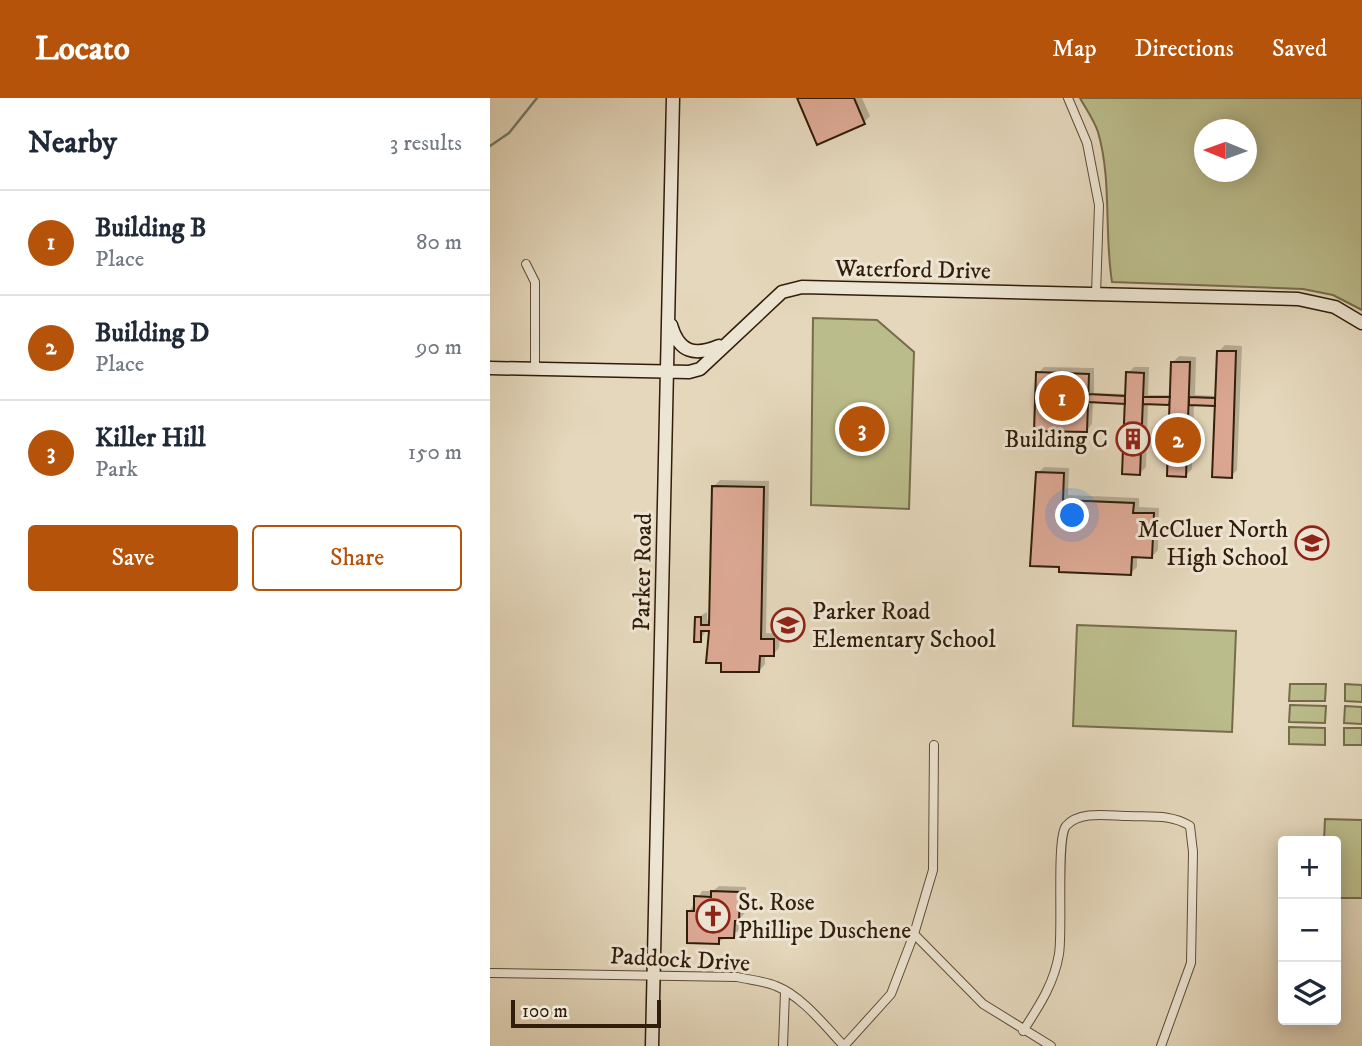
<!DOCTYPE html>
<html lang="en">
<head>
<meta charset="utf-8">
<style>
	body { margin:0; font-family:"IM FELL DW Pica",serif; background:#f2f2f3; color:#1f2937 }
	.controls { position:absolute; right:21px; bottom:21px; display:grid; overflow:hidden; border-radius:7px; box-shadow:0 4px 18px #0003 }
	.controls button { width:63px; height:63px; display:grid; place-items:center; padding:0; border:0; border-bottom:2px solid #e0e1e3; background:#fff; color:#1f2937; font:35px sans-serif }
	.compass { position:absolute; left:704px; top:21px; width:63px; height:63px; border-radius:50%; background:#fff; box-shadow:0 4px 18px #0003; rotate:271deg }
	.scale { position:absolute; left:21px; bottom:18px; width:150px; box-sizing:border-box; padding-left:7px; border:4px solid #311d0a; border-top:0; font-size:19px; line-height:24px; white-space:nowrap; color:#311d0a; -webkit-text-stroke:5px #ede5d3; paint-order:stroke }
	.you { position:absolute; left:583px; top:418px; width:24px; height:24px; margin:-18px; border:5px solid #fff; border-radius:50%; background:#1a73e8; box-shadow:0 0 0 10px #1a73e833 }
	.badge { display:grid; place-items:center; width:46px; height:46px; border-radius:50%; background:#b45309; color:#fff; font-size:23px; font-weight:700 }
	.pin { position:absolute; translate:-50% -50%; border:4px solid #fff; box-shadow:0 2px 7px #0006 }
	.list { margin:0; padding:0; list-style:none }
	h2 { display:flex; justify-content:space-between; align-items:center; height:91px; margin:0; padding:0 28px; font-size:30px }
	h2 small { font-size:23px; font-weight:400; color:#747a83 }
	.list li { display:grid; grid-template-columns:46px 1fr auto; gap:21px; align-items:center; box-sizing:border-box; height:105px; padding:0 28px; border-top:2px solid #e0e1e3 }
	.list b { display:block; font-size:26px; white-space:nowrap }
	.list p { margin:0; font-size:23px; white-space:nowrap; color:#747a83 }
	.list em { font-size:23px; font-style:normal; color:#747a83 }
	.actions { display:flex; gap:14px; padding:21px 28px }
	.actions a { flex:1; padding:16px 0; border:2px solid #b45309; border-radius:7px; text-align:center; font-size:24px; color:#b45309 }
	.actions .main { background:#b45309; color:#fff }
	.icon { flex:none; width:38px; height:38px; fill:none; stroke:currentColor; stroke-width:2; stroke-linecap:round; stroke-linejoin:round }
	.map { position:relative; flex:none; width:872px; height:948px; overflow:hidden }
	header { display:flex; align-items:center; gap:42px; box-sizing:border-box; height:98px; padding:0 35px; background:#b45309; color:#fff }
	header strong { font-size:33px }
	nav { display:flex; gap:38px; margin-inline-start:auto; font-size:24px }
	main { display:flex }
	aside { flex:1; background:#fff }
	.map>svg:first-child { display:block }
	.green { fill:#bbbc8b; stroke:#766c4a; stroke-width:2; fill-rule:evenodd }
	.shadow { fill:#0003 }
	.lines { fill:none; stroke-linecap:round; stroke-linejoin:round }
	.stream { stroke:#6e7b6a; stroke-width:2.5 }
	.building { fill:#dda995; stroke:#311d0a; stroke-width:2 }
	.street-casing { stroke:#5e4c36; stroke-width:10 }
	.secondary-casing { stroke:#311d0a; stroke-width:15 }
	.street { stroke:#ede5d3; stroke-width:8 }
	.secondary { stroke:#ede5d3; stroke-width:12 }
	.labels { text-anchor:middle; stroke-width:6; stroke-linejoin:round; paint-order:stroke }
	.street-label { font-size:24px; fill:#311d0a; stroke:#ede5d3 }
	.poi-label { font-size:24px; fill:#311d0a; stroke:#ede5d3; text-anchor:end }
</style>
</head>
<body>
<header>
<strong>Locato</strong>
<nav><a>Map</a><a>Directions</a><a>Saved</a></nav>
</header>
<main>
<aside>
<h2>Nearby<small>3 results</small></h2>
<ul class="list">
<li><span class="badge">1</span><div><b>Building B</b><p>Place</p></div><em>80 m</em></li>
<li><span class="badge">2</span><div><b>Building D</b><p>Place</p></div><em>90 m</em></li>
<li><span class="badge">3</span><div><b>Killer Hill</b><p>Park</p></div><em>150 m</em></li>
</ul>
<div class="actions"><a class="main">Save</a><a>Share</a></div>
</aside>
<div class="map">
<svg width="872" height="948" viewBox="0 0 872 948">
	<rect width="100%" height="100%" fill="#e4d7bb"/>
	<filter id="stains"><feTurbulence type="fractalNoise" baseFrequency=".00286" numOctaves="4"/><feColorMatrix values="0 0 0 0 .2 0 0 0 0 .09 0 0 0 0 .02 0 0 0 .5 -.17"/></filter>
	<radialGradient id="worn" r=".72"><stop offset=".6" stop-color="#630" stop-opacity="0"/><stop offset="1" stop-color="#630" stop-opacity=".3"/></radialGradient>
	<path class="green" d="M 590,0 L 872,0 L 872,212 L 843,197 L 813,191 L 622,184 C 614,135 622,82 608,34 C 604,22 596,11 590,0 ZM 715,32 L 757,32 L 757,74 L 715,74 Z
		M 323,220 L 387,222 L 424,254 L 419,411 L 321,407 Z
		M 587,527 L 746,533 L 742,634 L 583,628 Z
		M 800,586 L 836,586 L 835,603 L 799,603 Z
		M 855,586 L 872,587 L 872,604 L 855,603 Z
		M 800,607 L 836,608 L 835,625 L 799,624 Z
		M 855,608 L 872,609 L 872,626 L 854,625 Z
		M 799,629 L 835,630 L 835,647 L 799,646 Z
		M 854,630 L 872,630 L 872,647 L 854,647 Z
		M 835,721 L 872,722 L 872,800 L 846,800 L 846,743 L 834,743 Z"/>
	<path class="shadow" d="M 309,0 L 372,0 L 380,18 L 374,24 Z
		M 735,247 L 752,248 L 747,372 L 741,378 L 727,306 L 704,305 L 702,371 L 696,377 L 681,303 L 658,304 L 656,369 L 650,375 L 637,304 L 603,303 L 602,326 L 596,333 L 548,275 L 554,269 L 604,270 L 604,295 L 637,296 L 638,275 L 644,269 L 659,269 L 658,297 L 681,297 L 683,264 L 689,258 L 706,259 L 705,297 L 727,298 L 728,254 Z
		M 554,369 L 579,370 L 578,397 L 649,400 L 649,409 L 669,410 L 668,452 L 662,458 L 647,457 L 647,469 L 641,475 L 571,472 L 548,375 Z
		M 230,382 L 279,383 L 276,535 L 290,536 L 289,550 L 283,556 L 275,556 L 275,566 L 269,573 L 232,563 L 221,531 L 217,531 L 210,542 L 207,520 L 217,514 L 217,522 L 221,522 L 224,388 Z
		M 229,788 L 256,789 L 255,815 L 250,820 L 250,832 L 228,844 L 199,814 L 212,793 L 223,793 Z"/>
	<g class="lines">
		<path class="stream" d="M 0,48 L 19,35 L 47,0"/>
	</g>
	<path class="building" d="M 307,0 L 364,0 L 375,26 L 327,47 Z
		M 727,253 L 746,253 L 742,380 L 722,379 Z
		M 681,264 L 700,264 L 696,379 L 677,378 Z
		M 546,274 L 599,276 L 597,334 L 544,333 Z
		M 636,274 L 654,275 L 650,377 L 632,376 Z
		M 598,296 L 635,298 L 635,306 L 598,304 Z
		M 653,299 L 680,299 L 679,307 L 653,306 Z
		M 699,299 L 725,300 L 725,308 L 699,307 Z
		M 546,374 L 574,375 L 573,402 L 644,405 L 643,415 L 664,415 L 662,460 L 642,459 L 641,477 L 569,474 L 569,469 L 540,468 Z
		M 222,388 L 274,389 L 271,541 L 284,541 L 284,558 L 270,558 L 269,574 L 231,574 L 231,565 L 216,565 L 219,533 L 211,533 L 211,544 L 204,544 L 205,519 L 211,519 L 211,527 L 219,527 Z
		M 221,793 L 250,794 L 249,823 L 245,823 L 244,840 L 229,840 L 229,846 L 197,845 L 197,813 L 204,813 L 204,798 L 221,799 Z"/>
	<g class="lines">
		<defs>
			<path id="street" d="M 578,0 L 597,45 L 609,107 L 606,196
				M 36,166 L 45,184 L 45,271
				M 424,836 L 493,906 L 561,948
				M 0,875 L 247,879 C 260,882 274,883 286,888 C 312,898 335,928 354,948
				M 533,933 C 549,908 564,886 569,856 C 573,831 566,740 576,728 C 590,712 620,718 638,718 C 661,719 681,716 700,728 L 703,754 L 701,865 L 671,948
				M 293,948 L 295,894
				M 354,948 L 401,896 L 424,836 L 443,772 L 444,647"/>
			<path id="secondary" d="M 181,227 C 189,255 205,258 229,248
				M 0,270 L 199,274 L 210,271 L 292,194 L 312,189 L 808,201 L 845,209 L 872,225
				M 162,948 L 183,0"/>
		</defs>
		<use href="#street" class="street-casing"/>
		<use href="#secondary" class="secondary-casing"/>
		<use href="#street" class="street"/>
		<use href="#secondary" class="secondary"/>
	</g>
	<defs>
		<symbol id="building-ring" viewBox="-11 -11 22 22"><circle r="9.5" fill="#ede5d3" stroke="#8f2418" stroke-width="1.5"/><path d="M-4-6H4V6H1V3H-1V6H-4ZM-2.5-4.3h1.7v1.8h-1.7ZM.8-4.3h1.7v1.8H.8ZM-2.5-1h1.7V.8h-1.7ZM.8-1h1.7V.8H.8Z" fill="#8f2418"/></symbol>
		<symbol id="school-ring" viewBox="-11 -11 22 22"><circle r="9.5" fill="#ede5d3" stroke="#8f2418" stroke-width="1.5"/><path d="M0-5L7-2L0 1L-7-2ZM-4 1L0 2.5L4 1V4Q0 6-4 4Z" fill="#8f2418"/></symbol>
		<symbol id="church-ring" viewBox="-11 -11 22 22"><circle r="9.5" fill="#ede5d3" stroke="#8f2418" stroke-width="1.5"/><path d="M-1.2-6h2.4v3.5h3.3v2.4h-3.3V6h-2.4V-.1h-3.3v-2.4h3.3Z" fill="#8f2418"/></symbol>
	</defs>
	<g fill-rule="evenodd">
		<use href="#building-ring" x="624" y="322" width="38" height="38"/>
		<use href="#school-ring" x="803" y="426" width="38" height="38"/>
		<use href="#school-ring" x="279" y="508" width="38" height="38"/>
		<use href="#church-ring" x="204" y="799" width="38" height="38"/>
	</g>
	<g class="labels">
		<g class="street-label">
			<text transform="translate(423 171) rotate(1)" y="8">Waterford Drive</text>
			<text transform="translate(152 474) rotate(-89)" y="8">Parker Road</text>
			<text transform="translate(190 861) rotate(3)" y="8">Paddock Drive</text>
		</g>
		<g class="poi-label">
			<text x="618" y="349">Building C</text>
			<text x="798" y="439">McCluer North<tspan x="798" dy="28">High School</tspan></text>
			<text x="322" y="521" text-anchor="start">Parker Road<tspan x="322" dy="28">Elementary School</tspan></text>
			<text x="248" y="812" text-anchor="start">St. Rose<tspan x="248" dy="28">Phillipe Duschene</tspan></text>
		</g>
	</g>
	<rect width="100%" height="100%" filter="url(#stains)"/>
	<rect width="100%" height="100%" fill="url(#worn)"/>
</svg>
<div class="controls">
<button>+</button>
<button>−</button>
<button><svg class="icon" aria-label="layers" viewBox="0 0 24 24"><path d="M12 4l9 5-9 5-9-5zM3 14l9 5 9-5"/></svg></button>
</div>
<svg class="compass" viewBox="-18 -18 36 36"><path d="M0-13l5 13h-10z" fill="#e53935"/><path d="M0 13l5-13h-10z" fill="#747a83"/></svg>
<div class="scale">100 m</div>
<div class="you"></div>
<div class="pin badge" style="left:572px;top:300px">1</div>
<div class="pin badge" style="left:688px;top:342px">2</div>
<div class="pin badge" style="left:372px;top:331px">3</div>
</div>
</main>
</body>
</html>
